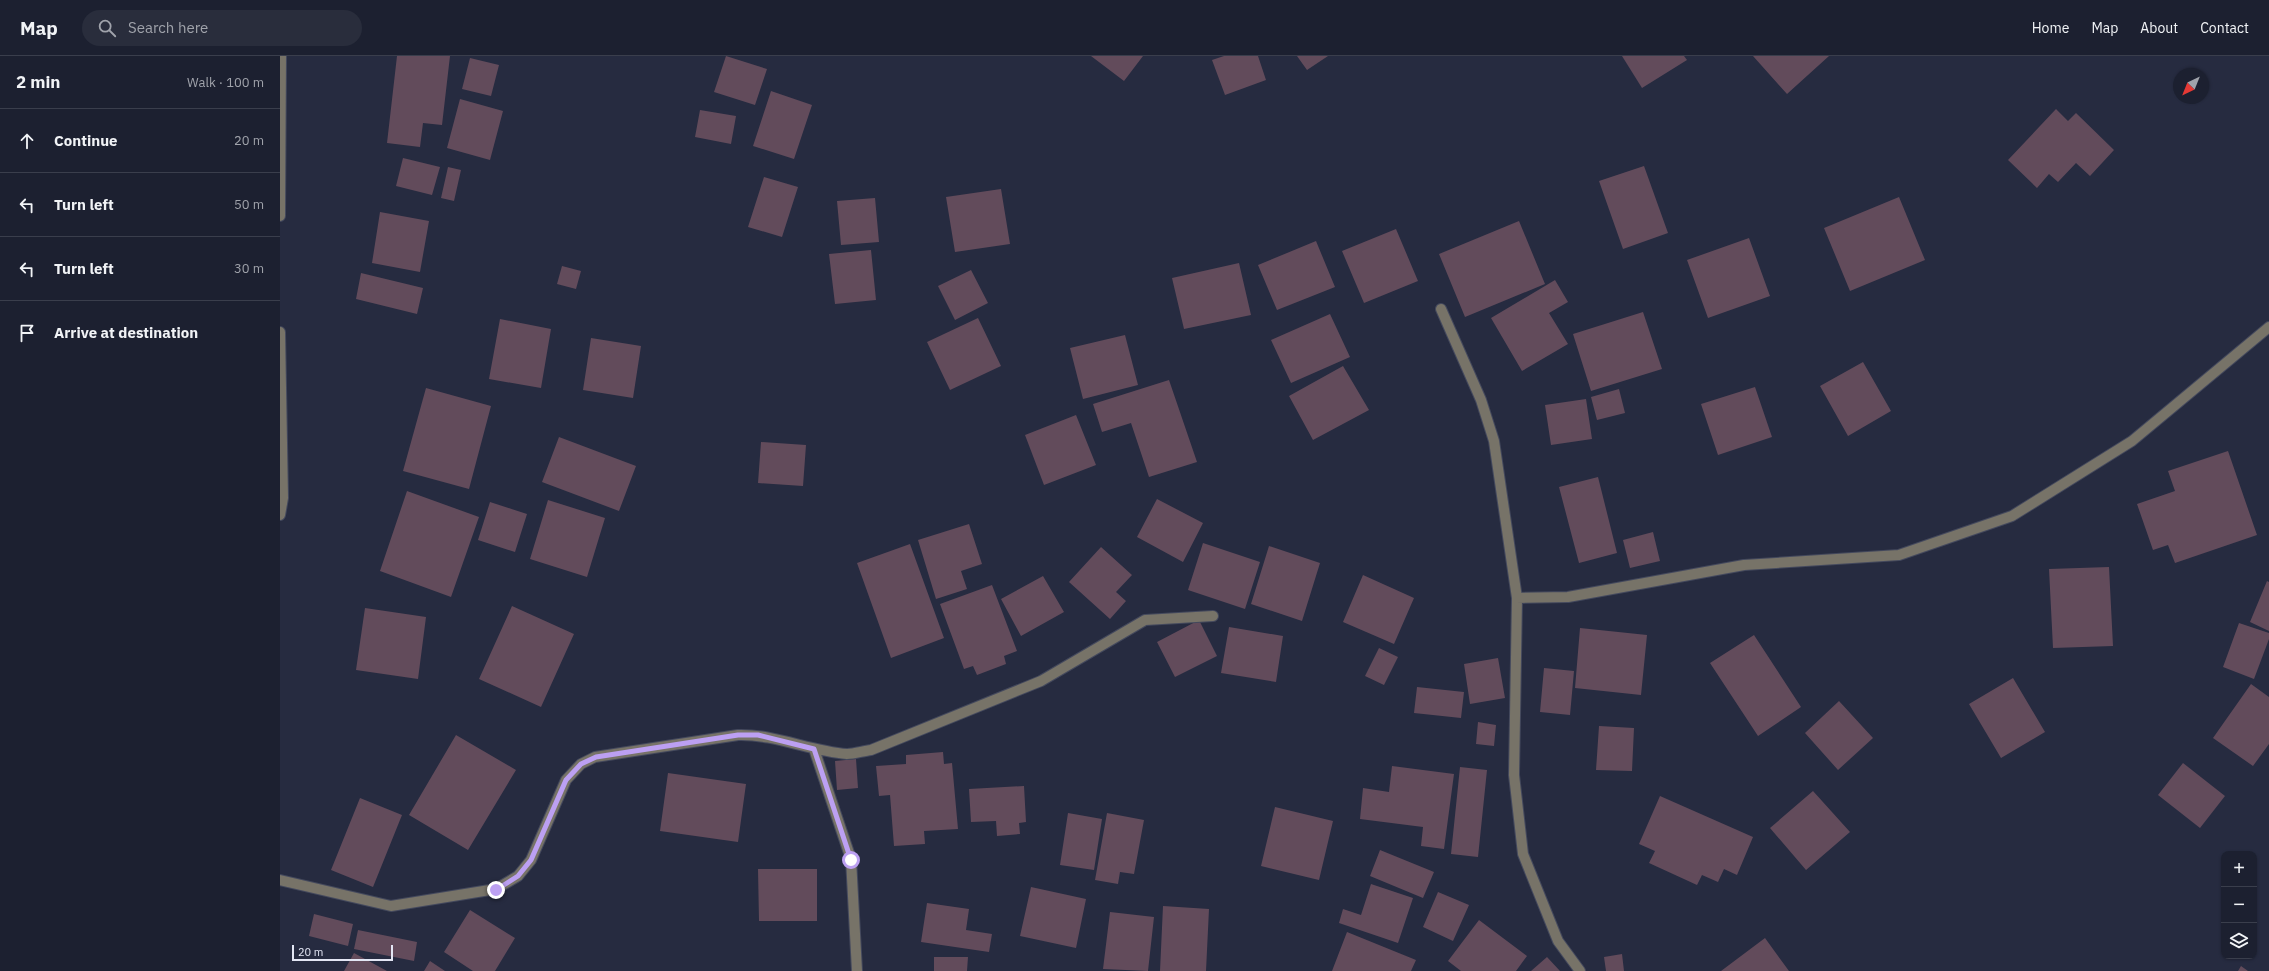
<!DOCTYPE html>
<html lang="en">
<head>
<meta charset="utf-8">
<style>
	body { margin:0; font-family:"IBM Plex Sans",sans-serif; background:#292d3c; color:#f1f3f6 }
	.controls { position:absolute; right:12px; bottom:12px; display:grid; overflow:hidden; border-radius:8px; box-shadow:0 1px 3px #0004 }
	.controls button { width:36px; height:36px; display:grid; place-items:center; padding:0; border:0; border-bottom:1px solid #3a3e4c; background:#1c2030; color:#f1f3f6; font:20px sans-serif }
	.compass { position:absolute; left:1893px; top:12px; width:36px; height:36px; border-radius:50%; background:#1c2030; box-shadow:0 1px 3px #0004; rotate:223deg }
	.scale { position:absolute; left:12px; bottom:10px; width:101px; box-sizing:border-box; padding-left:4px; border:2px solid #e3e6f4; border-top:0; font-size:11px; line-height:14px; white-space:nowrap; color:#e3e6f4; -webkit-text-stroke:3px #262b40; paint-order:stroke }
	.stop { position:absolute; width:12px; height:12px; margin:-9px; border:3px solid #bca0f2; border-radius:50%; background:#fff }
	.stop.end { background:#bca0f2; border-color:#fff; box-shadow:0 1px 4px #0008 }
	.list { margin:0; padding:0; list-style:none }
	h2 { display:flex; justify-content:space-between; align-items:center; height:52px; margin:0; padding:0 16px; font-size:17px }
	h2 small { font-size:13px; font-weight:400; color:#a0a3ab }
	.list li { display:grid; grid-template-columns:26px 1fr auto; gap:12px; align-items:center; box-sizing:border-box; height:64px; padding:0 16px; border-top:1px solid #3a3e4c }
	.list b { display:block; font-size:15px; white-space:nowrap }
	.list em { font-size:13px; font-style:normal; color:#a0a3ab }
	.icon { flex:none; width:22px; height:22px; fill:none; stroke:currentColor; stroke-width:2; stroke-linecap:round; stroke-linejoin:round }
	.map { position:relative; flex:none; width:1989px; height:915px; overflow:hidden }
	header { display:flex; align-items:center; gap:24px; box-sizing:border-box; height:56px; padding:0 20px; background:#1c2030; border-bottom:1px solid #3a3e4c }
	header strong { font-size:19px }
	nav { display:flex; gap:22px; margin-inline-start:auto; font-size:14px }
	.search { width:280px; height:36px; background:#292d3c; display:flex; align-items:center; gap:10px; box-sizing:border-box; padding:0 14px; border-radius:22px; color:#a0a3ab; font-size:15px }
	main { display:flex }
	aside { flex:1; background:#1c2030 }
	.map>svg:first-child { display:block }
	.building { fill:#624b5b }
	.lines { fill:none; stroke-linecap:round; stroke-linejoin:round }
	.minor-casing { stroke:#44495d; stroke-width:12 }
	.minor { stroke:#777368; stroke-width:10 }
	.route { stroke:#bca0f2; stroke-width:5 }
</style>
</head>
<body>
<header>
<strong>Map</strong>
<div class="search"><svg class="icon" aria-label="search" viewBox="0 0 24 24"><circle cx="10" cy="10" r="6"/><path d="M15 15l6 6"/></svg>Search here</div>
<nav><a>Home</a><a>Map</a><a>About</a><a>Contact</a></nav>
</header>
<main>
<aside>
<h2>2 min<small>Walk · 100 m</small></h2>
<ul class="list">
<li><svg class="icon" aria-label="ahead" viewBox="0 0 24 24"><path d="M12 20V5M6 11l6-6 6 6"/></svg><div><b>Continue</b></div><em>20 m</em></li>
<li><svg class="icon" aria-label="left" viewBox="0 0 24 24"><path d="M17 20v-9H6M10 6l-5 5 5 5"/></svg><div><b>Turn left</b></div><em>50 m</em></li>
<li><svg class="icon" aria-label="left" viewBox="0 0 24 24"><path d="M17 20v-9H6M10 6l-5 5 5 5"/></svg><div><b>Turn left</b></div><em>30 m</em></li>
<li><svg class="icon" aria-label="arrive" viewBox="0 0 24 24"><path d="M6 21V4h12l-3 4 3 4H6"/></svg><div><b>Arrive at destination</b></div></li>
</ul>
</aside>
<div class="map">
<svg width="1989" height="915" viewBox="0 0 1989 915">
	<rect width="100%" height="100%" fill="#262b40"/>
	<path class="building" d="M 117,0 L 170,0 L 162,69 L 143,67 L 140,91 L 107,87 Z
		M 446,0 L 487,13 L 475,49 L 434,36 Z
		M 811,0 L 863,0 L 844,25 Z
		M 944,0 L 978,0 L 986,24 L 945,39 L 932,4 Z
		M 1017,0 L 1048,0 L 1027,14 Z
		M 1342,0 L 1404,0 L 1407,4 L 1362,32 Z
		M 1473,0 L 1549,0 L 1507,38 Z
		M 190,2 L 219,9 L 211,40 L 182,33 Z
		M 491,35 L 532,49 L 514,103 L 473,90 Z
		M 180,43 L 223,55 L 210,104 L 167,92 Z
		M 1776,53 L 1788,65 L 1796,57 L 1834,94 L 1810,120 L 1796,107 L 1778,126 L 1769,118 L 1757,132 L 1728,104 Z
		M 420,54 L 456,60 L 451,88 L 415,81 Z
		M 123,102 L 160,111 L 152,139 L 116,130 Z
		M 1364,110 L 1388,177 L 1343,193 L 1319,125 Z
		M 168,111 L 181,114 L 174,145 L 161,142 Z
		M 484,121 L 518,131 L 502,181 L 468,171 Z
		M 721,133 L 730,188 L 675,196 L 666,141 Z
		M 1619,141 L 1645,204 L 1570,235 L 1544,172 Z
		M 595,142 L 599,186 L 561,189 L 557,145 Z
		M 100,156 L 149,165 L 140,216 L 92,207 Z
		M 1239,165 L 1265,228 L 1185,261 L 1159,198 Z
		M 1116,173 L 1138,225 L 1084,247 L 1062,195 Z
		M 1469,182 L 1490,240 L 1428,262 L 1407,204 Z
		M 1036,185 L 1055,231 L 997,254 L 978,209 Z
		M 591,194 L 596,244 L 555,248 L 549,198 Z
		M 959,207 L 971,259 L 904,273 L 892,222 Z
		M 282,210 L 301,215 L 296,233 L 277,228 Z
		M 691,214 L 708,247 L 675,264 L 658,230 Z
		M 81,217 L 143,232 L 137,258 L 76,243 Z
		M 1275,224 L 1288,246 L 1269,257 L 1288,288 L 1242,315 L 1211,262 Z
		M 1363,256 L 1382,313 L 1311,335 L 1293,278 Z
		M 1050,258 L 1070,301 L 1011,327 L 991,284 Z
		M 698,262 L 721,310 L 670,334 L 647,286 Z
		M 220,263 L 271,273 L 261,332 L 209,323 Z
		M 845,279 L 858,329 L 803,343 L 790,292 Z
		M 311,282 L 361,290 L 353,342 L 303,334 Z
		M 1583,306 L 1611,355 L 1568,380 L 1540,330 Z
		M 1063,310 L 1089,354 L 1033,384 L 1009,340 Z
		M 889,324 L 917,406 L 869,421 L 851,367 L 822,376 L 813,348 Z
		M 1475,331 L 1492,381 L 1438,399 L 1421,348 Z
		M 146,332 L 211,350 L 189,433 L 123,415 Z
		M 1339,333 L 1345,357 L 1317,364 L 1311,341 Z
		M 1306,343 L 1312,383 L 1271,389 L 1265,349 Z
		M 796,359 L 816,409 L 764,429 L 745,379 Z
		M 279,381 L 356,410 L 339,455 L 262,426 Z
		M 481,386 L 526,389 L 523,430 L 478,427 Z
		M 1948,395 L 1977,479 L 1895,507 L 1888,489 L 1873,494 L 1857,448 L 1895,435 L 1888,415 Z
		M 1318,421 L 1337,497 L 1299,507 L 1279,431 Z
		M 127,435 L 199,461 L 171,541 L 100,515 Z
		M 877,443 L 923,467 L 903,506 L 857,481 Z
		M 268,444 L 325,462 L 307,521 L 250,503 Z
		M 210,446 L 247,458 L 235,496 L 198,484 Z
		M 689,468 L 702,508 L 681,515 L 687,533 L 656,543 L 638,484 Z
		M 1373,476 L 1380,505 L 1350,512 L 1343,484 Z
		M 923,487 L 980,506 L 965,553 L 908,534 Z
		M 630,488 L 664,582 L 611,602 L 577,507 Z
		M 989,490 L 1040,507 L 1022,565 L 971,548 Z
		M 821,491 L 852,519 L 836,536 L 846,545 L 830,563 L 789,526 Z
		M 1829,511 L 1833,590 L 1773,592 L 1769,513 Z
		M 1083,519 L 1134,542 L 1114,588 L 1063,566 Z
		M 763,520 L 784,556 L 741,580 L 721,543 Z
		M 1987,525 L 1989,526 L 1989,575 L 1970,566 Z
		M 712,529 L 737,595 L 724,600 L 726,608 L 697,619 L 693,610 L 684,613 L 660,548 Z
		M 232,550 L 294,578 L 261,651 L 199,623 Z
		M 85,552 L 146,561 L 138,623 L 76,614 Z
		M 919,564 L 937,600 L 895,621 L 877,586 Z
		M 1959,567 L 1989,577 L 1989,583 L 1974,623 L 1943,611 Z
		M 949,571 L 1003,580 L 996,626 L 941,617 Z
		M 1300,572 L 1367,579 L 1361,639 L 1295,632 Z
		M 1474,579 L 1521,651 L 1478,680 L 1430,607 Z
		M 1099,592 L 1118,601 L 1104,629 L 1085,620 Z
		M 1218,602 L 1225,642 L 1190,648 L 1184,608 Z
		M 1264,612 L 1294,615 L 1290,659 L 1260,656 Z
		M 1733,622 L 1765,676 L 1721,702 L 1689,648 Z
		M 1971,628 L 1989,641 L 1989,688 L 1973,710 L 1933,682 Z
		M 1137,631 L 1184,636 L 1181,662 L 1134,657 Z
		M 1559,645 L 1593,682 L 1558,714 L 1525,677 Z
		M 1198,666 L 1216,669 L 1214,690 L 1196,688 Z
		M 1319,670 L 1354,672 L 1352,715 L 1316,714 Z
		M 176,679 L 236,714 L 188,794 L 129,759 Z
		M 663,696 L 664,708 L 672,707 L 678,773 L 644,775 L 645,788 L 614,790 L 610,739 L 599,740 L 596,710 L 626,708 L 626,699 Z
		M 576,703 L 578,732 L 557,734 L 555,705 Z
		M 1903,707 L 1945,740 L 1920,772 L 1878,739 Z
		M 1112,710 L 1174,718 L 1164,793 L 1141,790 L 1143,771 L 1080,763 L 1083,732 L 1109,736 Z
		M 1180,711 L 1207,714 L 1198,801 L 1171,798 Z
		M 388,717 L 466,728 L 458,786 L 380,775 Z
		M 744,730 L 746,766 L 739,767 L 740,778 L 717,780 L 716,765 L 691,766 L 689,733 Z
		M 1533,735 L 1570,776 L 1526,814 L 1490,772 Z
		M 1380,740 L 1473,781 L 1457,819 L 1444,813 L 1438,826 L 1422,819 L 1417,829 L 1369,807 L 1375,795 L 1359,788 Z
		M 80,742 L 122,759 L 93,831 L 51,814 Z
		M 995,751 L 1053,765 L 1039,824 L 981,810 Z
		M 788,757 L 822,763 L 814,814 L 780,809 Z
		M 827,757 L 864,764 L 854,818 L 840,816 L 838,828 L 815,824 Z
		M 1100,794 L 1154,816 L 1143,842 L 1090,820 Z
		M 478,813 L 537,813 L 537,865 L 479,865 Z
		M 1091,828 L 1133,842 L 1118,887 L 1059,867 L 1063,853 L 1081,859 Z
		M 751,831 L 806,843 L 796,892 L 740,880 Z
		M 1158,836 L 1189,849 L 1173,885 L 1143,871 Z
		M 647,847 L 689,853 L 686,874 L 712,878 L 709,896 L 641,886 Z
		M 883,850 L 929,853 L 926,915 L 880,915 Z
		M 190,854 L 235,882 L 215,915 L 193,915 L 164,896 Z
		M 830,856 L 874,861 L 868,915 L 823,913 Z
		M 34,858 L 73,868 L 68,890 L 29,880 Z
		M 1199,864 L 1247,900 L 1236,915 L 1181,915 L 1168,905 Z
		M 78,874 L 137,886 L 134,905 L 74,893 Z
		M 1067,876 L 1136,904 L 1131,915 L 1052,915 Z
		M 1485,882 L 1509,915 L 1441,915 Z
		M 74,897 L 107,915 L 64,915 Z
		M 1342,898 L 1344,915 L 1326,915 L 1324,901 Z
		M 654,901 L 688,901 L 687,915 L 654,915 Z
		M 1267,901 L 1280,915 L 1251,915 Z
		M 150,905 L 165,915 L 144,915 Z
		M 1961,910 L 1968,915 L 1958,915 Z"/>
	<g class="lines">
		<defs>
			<path id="minor" d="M 0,160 L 1,0
				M 1161,253 L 1201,344 L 1214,385 L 1237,542 L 1234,719 L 1243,798 L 1278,885 L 1300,915
				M 0,276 L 3,442 L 0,459
				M 1237,542 L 1288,541 L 1464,509 L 1619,499 L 1732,460 L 1852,385 L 1989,271
				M 534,693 L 571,803 L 577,915
				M 0,824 L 111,850 L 216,833 L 238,820 L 251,804 L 286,724 L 301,708 L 315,701 L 458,679 C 495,678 529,695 567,698 C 574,698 583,695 591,694 L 761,625 L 865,564 L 933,560"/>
		</defs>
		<use href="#minor" class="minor-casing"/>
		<use href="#minor" class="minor"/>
	</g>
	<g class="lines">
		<path class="route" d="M 216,834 L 238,820 L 251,804 L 286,724 L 301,708 L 316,701 L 458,679 L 478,679 L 534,693 L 571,804"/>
	</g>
</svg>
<div class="controls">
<button>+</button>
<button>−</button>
<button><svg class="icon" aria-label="layers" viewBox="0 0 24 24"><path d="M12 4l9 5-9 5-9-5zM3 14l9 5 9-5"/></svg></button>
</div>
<svg class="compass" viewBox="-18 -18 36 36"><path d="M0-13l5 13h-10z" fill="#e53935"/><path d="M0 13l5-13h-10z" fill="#a0a3ab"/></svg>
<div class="scale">20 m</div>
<div class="stop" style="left:571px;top:804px"></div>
<div class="stop end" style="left:216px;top:834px"></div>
</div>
</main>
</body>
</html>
